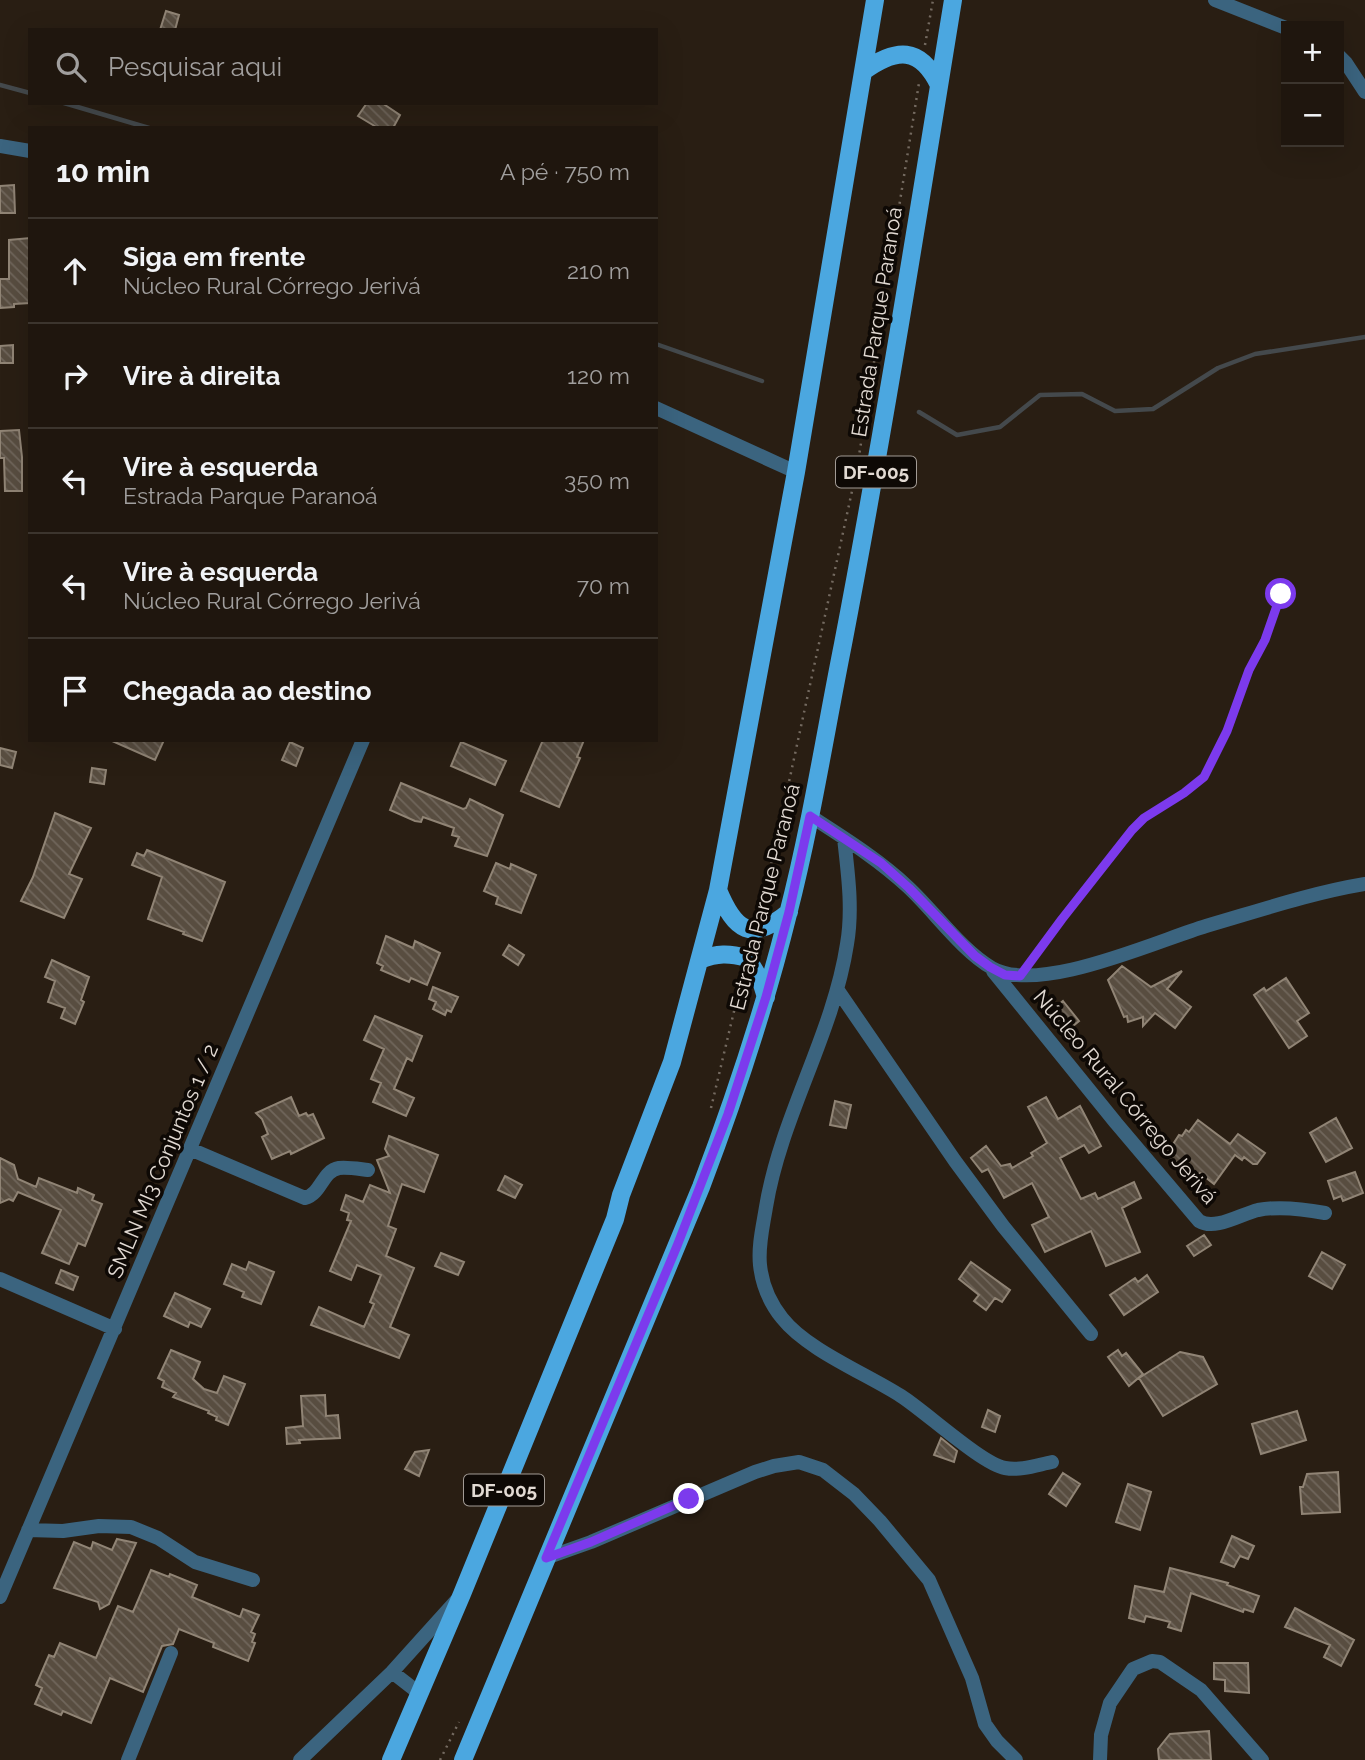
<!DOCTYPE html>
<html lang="pt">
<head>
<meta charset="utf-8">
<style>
	body { margin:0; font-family:Raleway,sans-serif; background:#271f17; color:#f1f3f6 }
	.controls { position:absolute; right:21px; top:21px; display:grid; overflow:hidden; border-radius:0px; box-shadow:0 7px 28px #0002 }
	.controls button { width:63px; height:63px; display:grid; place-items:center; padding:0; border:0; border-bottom:2px solid #3c352e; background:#1f160e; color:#f1f3f6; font:35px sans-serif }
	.stop { position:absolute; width:21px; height:21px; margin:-16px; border:5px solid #7c3aed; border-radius:50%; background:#fff }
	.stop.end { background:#7c3aed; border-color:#fff; box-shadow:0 2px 7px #0008 }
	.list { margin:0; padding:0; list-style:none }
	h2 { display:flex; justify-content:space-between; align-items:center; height:91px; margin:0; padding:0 28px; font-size:30px }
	h2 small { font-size:23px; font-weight:400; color:#a19f9e }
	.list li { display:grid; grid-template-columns:46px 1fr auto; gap:21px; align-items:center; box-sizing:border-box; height:105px; padding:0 28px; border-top:2px solid #3c352e }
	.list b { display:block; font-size:26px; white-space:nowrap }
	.list p { margin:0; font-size:23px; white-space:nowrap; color:#a19f9e }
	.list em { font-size:23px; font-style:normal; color:#a19f9e }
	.icon { flex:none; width:38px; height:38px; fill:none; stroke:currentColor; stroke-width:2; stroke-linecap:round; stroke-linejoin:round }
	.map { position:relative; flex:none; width:1365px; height:1760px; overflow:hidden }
	.search { position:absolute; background:#1f160e; box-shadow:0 7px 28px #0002; left:28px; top:28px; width:630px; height:77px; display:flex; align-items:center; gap:18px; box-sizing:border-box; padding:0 24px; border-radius:0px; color:#a19f9e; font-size:26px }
	.panel { position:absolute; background:#1f160e; box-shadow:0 7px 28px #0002; left:28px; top:126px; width:630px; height:616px; border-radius:0px }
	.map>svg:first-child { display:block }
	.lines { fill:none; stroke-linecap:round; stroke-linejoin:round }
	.stream { stroke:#44494c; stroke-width:4.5 }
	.building { fill:url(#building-back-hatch); stroke:#908475; stroke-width:2 }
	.path { stroke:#746a60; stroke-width:2.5; stroke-dasharray:2 5; stroke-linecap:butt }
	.minor { stroke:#3b647f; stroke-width:14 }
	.primary { stroke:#4ba7e0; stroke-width:18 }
	.route { stroke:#7c3aed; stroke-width:9 }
	.labels { text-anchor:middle; stroke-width:7; stroke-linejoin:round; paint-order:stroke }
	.shield { fill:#0e0905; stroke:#a29b95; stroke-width:2 }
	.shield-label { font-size:19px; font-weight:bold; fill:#e2dad3 }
	.street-label { font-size:21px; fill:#e2dad3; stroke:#0e0905 }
</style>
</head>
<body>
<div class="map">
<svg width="1365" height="1760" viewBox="0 0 1365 1760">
	<defs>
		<pattern id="building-back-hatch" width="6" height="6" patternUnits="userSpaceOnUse" patternTransform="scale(1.75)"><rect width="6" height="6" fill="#584d40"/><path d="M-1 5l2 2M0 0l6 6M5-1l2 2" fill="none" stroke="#70665b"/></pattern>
	</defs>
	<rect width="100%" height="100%" fill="#291e13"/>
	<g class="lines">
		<path class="stream" d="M 0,85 L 30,93
			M 64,103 L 149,128
			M 656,344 L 762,381
			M 919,412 L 957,435 L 1000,427 L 1040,395 L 1082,394 L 1115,411 L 1153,409 L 1218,368 L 1255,354 L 1365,337"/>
	</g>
	<path class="building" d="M 166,11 L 179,15 L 175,30 L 160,30 Z
		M 367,103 L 382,103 L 400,115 L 393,128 L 378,128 L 358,116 Z
		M 14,185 L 15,213 L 0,213 L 0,186 Z
		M 30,238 L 30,303 L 14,304 L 14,307 L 0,308 L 0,279 L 9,279 L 9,240 Z
		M 13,345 L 13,363 L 0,363 L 0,346 Z
		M 19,430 L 22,457 L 22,491 L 5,491 L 4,458 L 0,458 L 0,431 Z
		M 110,740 L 164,740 L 155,760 Z
		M 543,740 L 584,740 L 577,757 L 580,758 L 559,807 L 521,791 Z
		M 290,742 L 303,748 L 296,766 L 282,760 Z
		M 461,742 L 506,761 L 495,785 L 451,766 Z
		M 0,748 L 16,752 L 12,768 L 0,765 Z
		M 92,768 L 106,770 L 104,784 L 90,782 Z
		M 401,783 L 463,809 L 466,808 L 470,799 L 503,815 L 487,856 L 455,846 L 459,837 L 452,835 L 454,828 L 423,817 L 421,822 L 415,821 L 390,810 Z
		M 55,813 L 91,828 L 69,874 L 82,879 L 64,918 L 21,901 L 33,877 Z
		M 147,850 L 225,882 L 202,941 L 183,934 L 184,932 L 148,919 L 162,877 L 132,865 L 137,853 L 144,856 Z
		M 496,863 L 510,869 L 511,864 L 536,875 L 521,913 L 496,904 L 498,897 L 484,891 Z
		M 386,936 L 413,948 L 415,941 L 440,953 L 427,985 L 411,978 L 409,982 L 381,970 L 383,966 L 377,963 Z
		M 509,945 L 524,955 L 518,965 L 503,955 Z
		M 52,960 L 89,977 L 81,1000 L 84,1002 L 75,1024 L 61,1018 L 65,1008 L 48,1002 L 55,981 L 45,977 Z
		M 1122,966 L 1151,987 L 1182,971 L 1167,989 L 1191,1007 L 1175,1028 L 1155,1013 L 1143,1026 L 1143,1017 L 1128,1022 L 1127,1016 L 1124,1017 L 1108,980 Z
		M 1286,978 L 1309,1013 L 1297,1021 L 1307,1036 L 1289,1048 L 1254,995 L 1264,988 L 1266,991 Z
		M 433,987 L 458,997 L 451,1012 L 447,1010 L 445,1015 L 433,1009 L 436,1002 L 429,999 Z
		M 1063,1001 L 1079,1021 L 1062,1035 L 1046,1015 Z
		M 375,1016 L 422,1036 L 412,1061 L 407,1058 L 394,1089 L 414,1098 L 406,1116 L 373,1102 L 381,1083 L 371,1079 L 384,1049 L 364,1040 Z
		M 291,1097 L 299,1116 L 306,1113 L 308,1116 L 313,1114 L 324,1138 L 291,1154 L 290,1151 L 272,1159 L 262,1137 L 268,1134 L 262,1119 L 256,1113 Z
		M 1046,1097 L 1058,1119 L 1080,1106 L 1101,1146 L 1089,1153 L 1084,1145 L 1060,1158 L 1081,1199 L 1095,1193 L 1098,1199 L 1134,1182 L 1141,1198 L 1122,1208 L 1140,1252 L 1106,1266 L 1091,1231 L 1045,1252 L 1032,1225 L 1049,1217 L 1032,1183 L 1004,1198 L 988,1169 L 982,1172 L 971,1158 L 986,1146 L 1001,1166 L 1010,1164 L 1012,1168 L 1033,1156 L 1031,1153 L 1047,1143 L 1028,1107 Z
		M 835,1101 L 851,1105 L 846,1128 L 830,1125 Z
		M 1336,1118 L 1352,1148 L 1326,1162 L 1310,1133 Z
		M 1198,1120 L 1230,1144 L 1238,1134 L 1265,1153 L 1257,1164 L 1253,1164 L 1244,1157 L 1242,1160 L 1235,1155 L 1214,1184 L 1200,1173 L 1194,1182 L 1181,1172 L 1184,1168 L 1166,1155 L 1179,1135 L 1182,1136 L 1186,1130 L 1189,1132 Z
		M 389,1136 L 438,1155 L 424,1192 L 402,1184 L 388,1226 L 396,1229 L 386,1256 L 414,1268 L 390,1327 L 409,1335 L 399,1358 L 311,1325 L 319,1307 L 364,1327 L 374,1304 L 370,1302 L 381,1275 L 357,1265 L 351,1280 L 330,1271 L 351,1221 L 347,1220 L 349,1213 L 341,1210 L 346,1195 L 363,1202 L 370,1185 L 390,1193 L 377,1160 L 389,1156 L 385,1149 Z
		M 0,1158 L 14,1165 L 18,1179 L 36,1187 L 39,1178 L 77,1193 L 78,1188 L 94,1195 L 92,1200 L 102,1204 L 85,1246 L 78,1243 L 69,1264 L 42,1253 L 61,1210 L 18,1192 L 13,1201 L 9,1199 L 0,1203 Z
		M 1355,1172 L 1363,1193 L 1343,1201 L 1341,1196 L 1334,1199 L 1328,1181 Z
		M 505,1176 L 522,1185 L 515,1198 L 498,1190 Z
		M 1204,1235 L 1211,1245 L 1194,1256 L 1187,1246 Z
		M 1322,1252 L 1345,1265 L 1332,1289 L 1309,1276 Z
		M 441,1253 L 464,1262 L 458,1275 L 435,1266 Z
		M 249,1262 L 274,1272 L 261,1304 L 242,1297 L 244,1292 L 224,1284 L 232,1264 L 246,1270 Z
		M 971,1262 L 1010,1290 L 1002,1302 L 995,1298 L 986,1310 L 974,1301 L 979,1295 L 959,1279 Z
		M 61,1270 L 78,1277 L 73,1290 L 56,1283 Z
		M 1147,1275 L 1158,1292 L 1124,1315 L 1110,1295 L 1135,1278 L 1138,1282 Z
		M 175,1293 L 210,1309 L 201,1327 L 190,1322 L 188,1327 L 164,1316 Z
		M 171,1350 L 200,1362 L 193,1379 L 204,1389 L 217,1393 L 224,1376 L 245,1384 L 228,1425 L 216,1420 L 217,1417 L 208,1413 L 209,1411 L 173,1397 L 176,1393 L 162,1387 L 164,1381 L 158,1378 Z
		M 1118,1350 L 1122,1356 L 1126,1353 L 1143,1374 L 1129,1386 L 1108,1357 Z
		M 1180,1352 L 1203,1357 L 1217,1384 L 1163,1416 L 1139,1378 Z
		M 325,1395 L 326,1416 L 338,1415 L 340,1438 L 299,1440 L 300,1443 L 287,1444 L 286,1428 L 303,1426 L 301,1396 Z
		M 988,1410 L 1000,1416 L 995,1432 L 982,1427 Z
		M 1297,1411 L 1306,1440 L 1261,1454 L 1252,1424 Z
		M 941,1438 L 957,1451 L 954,1462 L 934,1455 Z
		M 429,1450 L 419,1476 L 405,1469 L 415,1452 Z
		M 1338,1472 L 1340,1512 L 1302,1514 L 1300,1487 L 1303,1487 L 1307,1474 Z
		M 1063,1473 L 1080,1484 L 1066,1506 L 1049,1494 Z
		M 1128,1484 L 1151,1492 L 1140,1530 L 1116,1522 Z
		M 1232,1536 L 1254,1546 L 1248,1559 L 1240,1556 L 1234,1567 L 1221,1562 Z
		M 117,1539 L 136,1543 L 109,1604 L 100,1609 L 98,1602 L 54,1588 L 74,1542 L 91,1549 L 93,1542 L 112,1550 Z
		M 1170,1568 L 1228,1583 L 1227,1585 L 1259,1596 L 1253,1612 L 1244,1609 L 1243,1612 L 1191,1593 L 1181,1631 L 1168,1627 L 1170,1622 L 1146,1616 L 1144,1622 L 1129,1618 L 1135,1586 L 1164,1592 Z
		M 151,1570 L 169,1577 L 170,1574 L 197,1585 L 192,1597 L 240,1617 L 243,1609 L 259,1615 L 251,1632 L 255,1634 L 252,1642 L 255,1643 L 248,1661 L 213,1647 L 214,1643 L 179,1629 L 173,1644 L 162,1646 L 143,1692 L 110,1678 L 91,1723 L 63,1711 L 61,1715 L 35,1704 L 42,1688 L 36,1685 L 49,1655 L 54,1657 L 60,1643 L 96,1658 L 118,1606 L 133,1612 Z
		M 1295,1608 L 1354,1640 L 1341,1666 L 1324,1657 L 1330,1645 L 1285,1627 Z
		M 1214,1663 L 1248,1663 L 1249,1693 L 1225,1691 L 1225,1680 L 1214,1679 Z
		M 1209,1731 L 1211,1760 L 1159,1760 L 1158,1749 L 1170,1734 Z"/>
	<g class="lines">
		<path class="path" d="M 925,45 L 933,0
			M 761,911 L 857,468 L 919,83
			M 1032,959 L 1115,850 L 1144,818 L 1184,793 L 1204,777 L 1227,731 L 1249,670 L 1265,640 L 1281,595
			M 711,1108 L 741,982
			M 440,1760 L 459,1722"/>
		<path class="minor" d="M 1215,0 L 1286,28
			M 1339,56 L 1346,63 L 1365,92
			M 0,146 L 30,151
			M 656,408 L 796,472
			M 810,816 C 844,838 878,859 908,887 C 934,911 962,951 992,968 C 1039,995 1156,941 1206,926 C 1258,911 1311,893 1365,884
			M 844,838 C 848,874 853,909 847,944 C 833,1035 781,1116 766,1207 C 763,1226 758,1245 760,1265 C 762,1284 770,1303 782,1318 C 807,1350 867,1374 901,1396 C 926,1412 982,1464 1005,1468 C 1021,1471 1037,1465 1052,1462
			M 993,971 L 1116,1123 L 1199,1221 C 1215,1231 1241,1214 1258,1210 C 1279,1206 1304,1209 1325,1213
			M 837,989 L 955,1161 L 1003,1226 L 1091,1334
			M 190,1149 L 305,1198 C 322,1193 322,1171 339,1168 C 348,1167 359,1169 368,1170
			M 0,1279 L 115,1329
			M 28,1530 L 63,1531 L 99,1526 L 131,1527 L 158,1538 L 195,1562 L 253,1580
			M 546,1558 L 591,1542 L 755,1472 L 774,1466 L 799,1462 L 823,1470 L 854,1494 L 880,1521 L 929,1580 L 972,1678 L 985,1724 L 997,1741 L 1016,1760
			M 0,1597 L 363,740
			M 392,1672 L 419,1693
			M 128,1760 L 171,1653
			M 300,1760 L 392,1672 L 456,1601
			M 1100,1760 L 1101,1735 L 1110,1703 L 1133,1669 L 1152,1661 L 1160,1662 L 1201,1690 L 1262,1760"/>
		<path class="primary" d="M 864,71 C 896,48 920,46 939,85
			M 718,890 C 735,931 751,943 789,912
			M 700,960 C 717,953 729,953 747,958 L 761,981 L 766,997
			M 391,1760 L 462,1594 L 615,1219 L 621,1195 L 672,1062 L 718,890 L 796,472 L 875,0
			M 463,1760 L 701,1187 C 735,1097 765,1007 788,914 C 811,825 825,734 843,644 C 884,430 918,215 953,0"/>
	</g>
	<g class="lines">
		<path class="route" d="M 689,1499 L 591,1542 L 546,1558 L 677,1246 L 728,1114 L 766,997 L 789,912 L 810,816 L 881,863 L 909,888 L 975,956 L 990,967 L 1005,975 L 1020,976 L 1062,919 L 1132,830 L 1144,818 L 1184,793 L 1204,777 L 1227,731 L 1249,670 L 1265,640 L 1281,594"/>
	</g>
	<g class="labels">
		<g class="shield">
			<rect x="836" y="456.5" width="80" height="31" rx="5"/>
			<rect x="464" y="1474.5" width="80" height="31" rx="5"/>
		</g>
		<g class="shield-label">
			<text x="876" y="479">DF-005</text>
			<text x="504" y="1497">DF-005</text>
		</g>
		<g class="street-label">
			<text transform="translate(877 322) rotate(-81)" y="7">Estrada Parque Paranoá</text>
			<text transform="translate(765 897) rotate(-76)" y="7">Estrada Parque Paranoá</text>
			<text transform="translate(1125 1097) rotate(50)" y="7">Núcleo Rural Córrego Jerivá</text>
			<text transform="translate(163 1161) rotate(-67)" y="7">SMLN MI3 Conjuntos 1 / 2</text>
		</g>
	</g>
</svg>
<div class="controls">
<button>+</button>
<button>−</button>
</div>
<div class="stop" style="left:1281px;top:594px"></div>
<div class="stop end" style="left:689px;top:1499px"></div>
<div class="search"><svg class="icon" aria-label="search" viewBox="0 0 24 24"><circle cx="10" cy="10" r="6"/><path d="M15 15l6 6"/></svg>Pesquisar aqui</div>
<section class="panel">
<h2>10 min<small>A pé · 750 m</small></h2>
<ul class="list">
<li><svg class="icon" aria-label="ahead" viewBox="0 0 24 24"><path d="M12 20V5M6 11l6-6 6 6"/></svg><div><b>Siga em frente</b><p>Núcleo Rural Córrego Jerivá</p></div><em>210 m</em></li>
<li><svg class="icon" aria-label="right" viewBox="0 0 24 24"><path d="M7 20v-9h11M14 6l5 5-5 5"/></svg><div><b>Vire à direita</b></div><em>120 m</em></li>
<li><svg class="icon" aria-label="left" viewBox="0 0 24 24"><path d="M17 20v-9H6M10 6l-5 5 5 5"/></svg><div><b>Vire à esquerda</b><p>Estrada Parque Paranoá</p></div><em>350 m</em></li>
<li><svg class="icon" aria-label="left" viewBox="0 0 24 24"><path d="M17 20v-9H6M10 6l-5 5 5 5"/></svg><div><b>Vire à esquerda</b><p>Núcleo Rural Córrego Jerivá</p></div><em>70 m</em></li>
<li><svg class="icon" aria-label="arrive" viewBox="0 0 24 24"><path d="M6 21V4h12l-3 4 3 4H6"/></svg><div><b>Chegada ao destino</b></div></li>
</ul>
</section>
</div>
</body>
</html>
